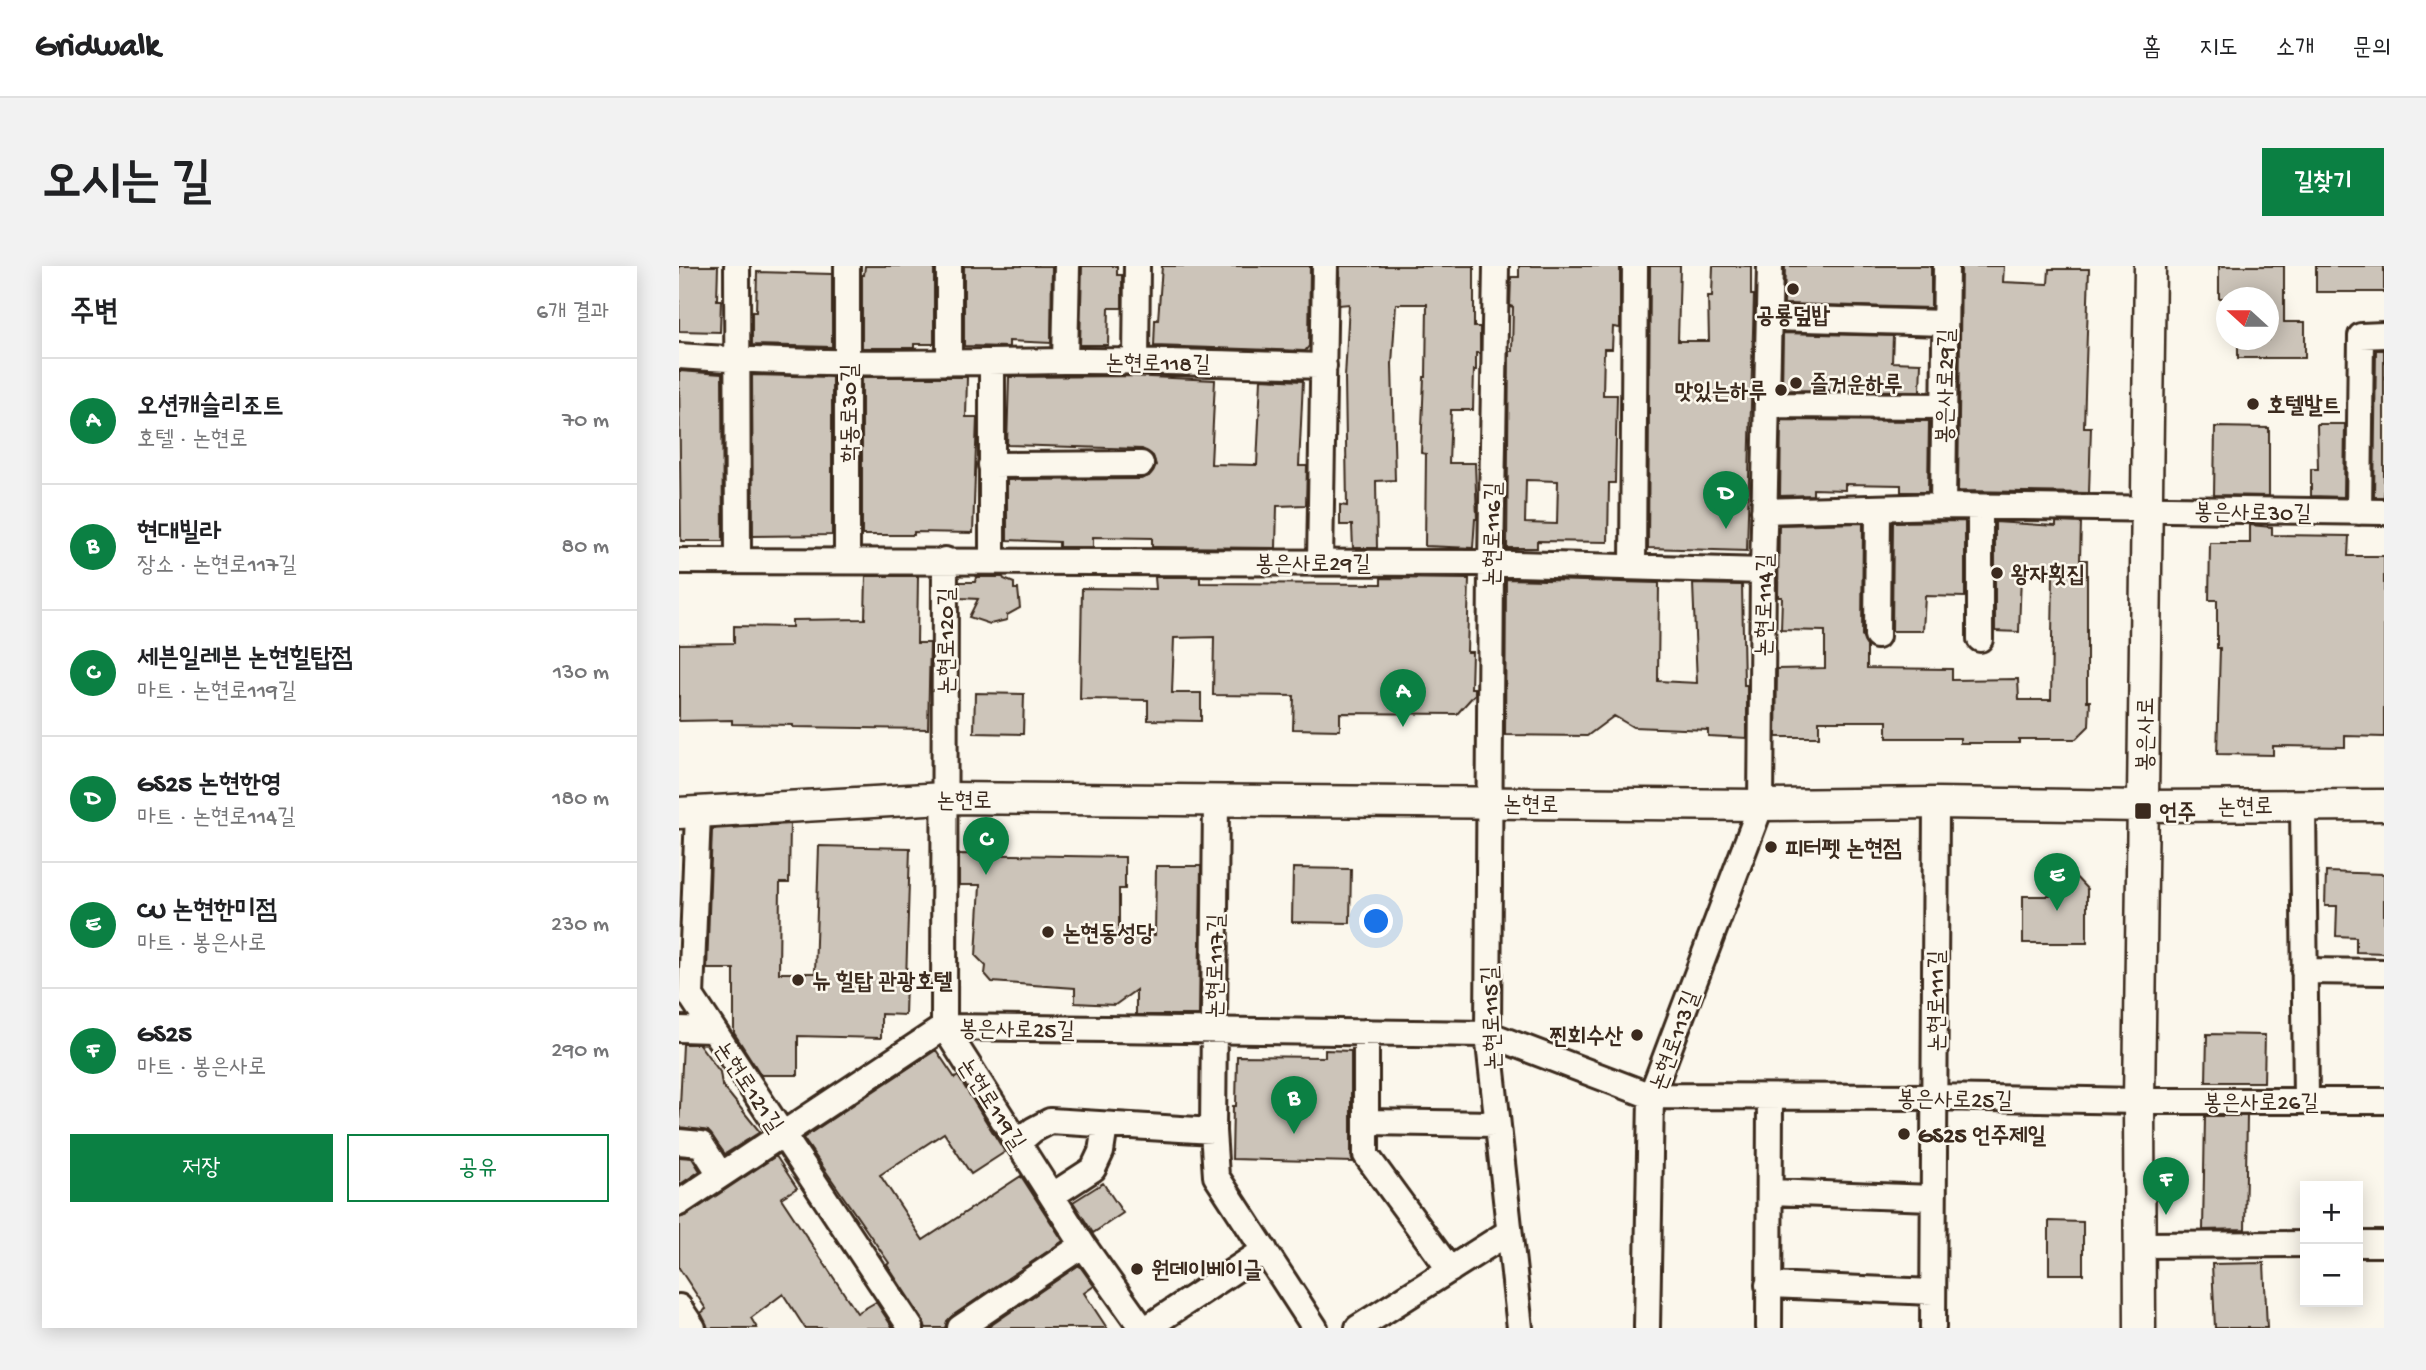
<!DOCTYPE html>
<html lang="ko">
<head>
<meta charset="utf-8">
<style>
	body { margin:0; font-family:"Gochi Hand","Poor Story",sans-serif; background:#f2f2f2; color:#202124 }
	.controls { position:absolute; right:21px; bottom:21px; display:grid; overflow:hidden; border-radius:0px; box-shadow:0 4px 18px #0003 }
	.controls button { width:63px; height:63px; display:grid; place-items:center; padding:0; border:0; border-bottom:2px solid #e0e0e0; background:#fff; color:#202124; font:35px sans-serif }
	.compass { position:absolute; left:1537px; top:21px; width:63px; height:63px; border-radius:50%; background:#fff; box-shadow:0 4px 18px #0003; rotate:291deg }
	.you { position:absolute; left:698px; top:656px; width:24px; height:24px; margin:-18px; border:5px solid #fff; border-radius:50%; background:#1a73e8; box-shadow:0 0 0 10px #1a73e833 }
	.badge { display:grid; place-items:center; width:46px; height:46px; border-radius:50%; background:#0b8043; color:#fff; font-size:23px; font-weight:700 }
	.pin { position:absolute; translate:-50% -58px; filter:drop-shadow(0 2px 4px #0008) }
	.pin::after { content:''; position:absolute; top:37px; width:24px; height:21px; background:inherit; clip-path:polygon(0 0,100% 0,50% 100%) }
	.list { margin:0; padding:0; list-style:none }
	h2 { display:flex; justify-content:space-between; align-items:center; height:91px; margin:0; padding:0 28px; font-size:30px }
	h2 small { font-size:23px; font-weight:400; color:#757577 }
	.list li { display:grid; grid-template-columns:46px 1fr auto; gap:21px; align-items:center; box-sizing:border-box; height:126px; padding:0 28px; border-top:2px solid #e0e0e0 }
	.list b { display:block; font-size:26px; white-space:nowrap }
	.list p { margin:0; font-size:23px; white-space:nowrap; color:#757577 }
	.list em { font-size:23px; font-style:normal; color:#757577 }
	.actions { display:flex; gap:14px; padding:21px 28px }
	.actions a { flex:1; padding:16px 0; border:2px solid #0b8043; border-radius:0px; text-align:center; font-size:24px; color:#0b8043 }
	.actions .main { background:#0b8043; color:#fff }
	.map { position:relative; flex:none; width:1705px; height:1062px; overflow:hidden; border-radius:0px }
	header { display:flex; align-items:center; gap:42px; box-sizing:border-box; height:98px; padding:0 35px; background:#fff; border-bottom:2px solid #e0e0e0 }
	header strong { font-size:33px }
	nav { display:flex; gap:38px; margin-inline-start:auto; font-size:24px }
	.intro { display:flex; align-items:center; justify-content:space-between; box-sizing:border-box; height:168px; padding:0 42px }
	h1 { margin:0; font-size:49px }
	.button { padding:18px 32px; border-radius:0px; background:#0b8043; color:#fff; font-size:24px; font-weight:700 }
	main { display:flex; gap:42px; padding:0 42px }
	aside { flex:1; background:#fff; border-radius:0px; box-shadow:0 4px 18px #0003 }
	.map>svg:first-child { display:block }
	.building { fill:#ccc4b9; stroke:#3b2a1e; stroke-width:2; fill-rule:evenodd }
	.lines { fill:none; stroke-linecap:round; stroke-linejoin:round }
	.minor-casing { stroke:#3b2a1e; stroke-width:30 }
	.major-casing { stroke:#3b2a1e; stroke-width:35 }
	.minor { stroke:#fbf7ec; stroke-width:24 }
	.major { stroke:#fbf7ec; stroke-width:30 }
	.poi-dot { fill:#3b2a1e; stroke:#fbf7ec; stroke-width:2.5 }
	.labels { text-anchor:middle; stroke-width:5; stroke-linejoin:round; paint-order:stroke }
	.poi-label { font-size:23px; font-weight:bold; fill:#3b2a1e; stroke:#fbf7ec; text-anchor:start }
	.street-label { font-size:23px; fill:#3b2a1e; stroke:#fbf7ec }
</style>
</head>
<body>
<header>
<strong>Gridwalk</strong>
<nav><a>홈</a><a>지도</a><a>소개</a><a>문의</a></nav>
</header>
<div class="intro"><h1>오시는 길</h1><a class="button">길찾기</a></div>
<main>
<aside>
<h2>주변<small>6개 결과</small></h2>
<ul class="list">
<li><span class="badge">A</span><div><b>오션캐슬리조트</b><p>호텔 · 논현로</p></div><em>70 m</em></li>
<li><span class="badge">B</span><div><b>현대빌라</b><p>장소 · 논현로117길</p></div><em>80 m</em></li>
<li><span class="badge">C</span><div><b>세븐일레븐 논현힐탑점</b><p>마트 · 논현로119길</p></div><em>130 m</em></li>
<li><span class="badge">D</span><div><b>GS25 논현한영</b><p>마트 · 논현로114길</p></div><em>180 m</em></li>
<li><span class="badge">E</span><div><b>CU 논현한미점</b><p>마트 · 봉은사로</p></div><em>230 m</em></li>
<li><span class="badge">F</span><div><b>GS25</b><p>마트 · 봉은사로</p></div><em>290 m</em></li>
</ul>
<div class="actions"><a class="main">저장</a><a>공유</a></div>
</aside>
<div class="map">
<svg width="1705" height="1062" viewBox="0 0 1705 1062">
	<rect width="100%" height="100%" fill="#fbf7ec"/>
	<filter id="ink" filterUnits="userSpaceOnUse"><feTurbulence type="fractalNoise" baseFrequency=".0143" numOctaves="2"/><feDisplacementMap in="SourceGraphic" scale="14" xChannelSelector="R" yChannelSelector="G"/><feConvolveMatrix kernelMatrix="1 2 1 2 8 2 1 2 1" color-interpolation-filters="sRGB"/></filter>
	<g filter="url(#ink)">
		<path class="building" d="M 0,0 L 39,0 L 38,34 L 42,34 L 41,66 L 0,65 Z
			M 186,0 L 255,0 L 255,78 L 235,78 L 235,82 L 183,82 L 183,9 L 185,9 Z
			M 285,0 L 373,0 L 372,77 L 330,75 L 330,81 L 285,80 Z
			M 403,0 L 438,0 L 438,9 L 443,9 L 443,42 L 430,42 L 429,79 L 401,79 Z
			M 483,0 L 631,0 L 630,80 L 626,85 L 475,80 L 476,54 L 479,54 Z
			M 661,0 L 795,0 L 795,61 L 801,61 L 801,87 L 797,87 L 797,104 L 795,104 L 794,144 L 772,144 L 770,197 L 796,197 L 798,253 L 796,253 L 794,282 L 746,280 L 747,188 L 742,187 L 745,111 L 747,111 L 748,38 L 717,38 L 713,98 L 716,214 L 697,215 L 698,282 L 674,282 L 673,259 L 661,259 L 661,239 L 668,240 L 666,112 L 670,38 L 660,39 Z
			M 840,0 L 941,0 L 941,62 L 934,61 L 933,83 L 925,83 L 924,129 L 938,129 L 936,217 L 930,217 L 929,276 L 858,275 L 858,282 L 828,282 L 830,85 L 833,85 L 834,41 L 831,40 L 832,11 L 840,11 ZM 847,214 L 879,215 L 878,258 L 846,257 Z
			M 971,0 L 1001,0 L 999,75 L 1030,75 L 1029,30 L 1033,30 L 1034,0 L 1072,0 L 1072,29 L 1075,29 L 1068,285 L 969,282 Z
			M 1106,0 L 1252,0 L 1252,42 L 1105,38 Z
			M 1282,0 L 1325,0 L 1324,16 L 1369,18 L 1370,3 L 1410,3 L 1405,161 L 1412,161 L 1410,227 L 1279,225 Z
			M 1540,0 L 1605,0 L 1605,56 L 1626,56 L 1626,92 L 1559,92 L 1559,74 L 1590,74 L 1590,32 L 1540,32 Z
			M 1637,0 L 1705,0 L 1705,26 L 1637,26 Z
			M 78,6 L 153,8 L 153,81 L 73,79 L 73,46 L 77,46 Z
			M 1104,67 L 1214,70 L 1213,96 L 1242,97 L 1241,125 L 1103,124 Z
			M 1697,84 L 1705,84 L 1705,231 L 1695,231 Z
			M 0,105 L 43,108 L 44,275 L 2,275 Z
			M 73,109 L 153,111 L 153,269 L 74,270 Z
			M 449,110 L 536,114 L 532,198 L 578,199 L 582,113 L 624,115 L 620,200 L 628,200 L 627,239 L 598,240 L 597,282 L 476,281 L 473,281 L 473,272 L 414,271 L 414,281 L 380,281 L 380,276 L 328,274 L 328,214 L 462,213 L 470,210 L 477,199 L 474,190 L 463,183 L 328,179 L 330,111 Z
			M 183,111 L 288,111 L 287,151 L 298,151 L 294,267 L 235,266 L 235,269 L 183,269 Z
			M 1102,154 L 1250,155 L 1249,226 L 1222,226 L 1222,219 L 1166,218 L 1166,224 L 1134,223 L 1134,229 L 1101,230 Z
			M 1638,158 L 1666,158 L 1665,231 L 1632,230 L 1632,203 L 1639,203 Z
			M 1536,161 L 1590,162 L 1590,230 L 1535,229 Z
			M 1286,255 L 1286,331 L 1246,330 L 1244,365 L 1213,365 L 1214,256 Z
			M 1316,256 L 1377,260 L 1377,256 L 1402,257 L 1401,294 L 1408,294 L 1408,435 L 1411,435 L 1410,460 L 1397,473 L 1340,473 L 1340,477 L 1281,477 L 1281,472 L 1208,472 L 1208,455 L 1140,455 L 1140,471 L 1097,471 L 1098,403 L 1146,402 L 1146,365 L 1102,364 L 1103,331 L 1099,331 L 1100,259 L 1184,257 L 1183,370 L 1188,380 L 1188,402 L 1273,403 L 1273,414 L 1339,413 L 1340,434 L 1372,434 L 1374,309 L 1342,308 L 1340,366 L 1316,365 Z
			M 1571,259 L 1593,261 L 1593,269 L 1670,270 L 1669,290 L 1705,290 L 1705,471 L 1666,470 L 1666,481 L 1594,480 L 1594,489 L 1538,488 L 1541,382 L 1538,382 L 1538,334 L 1530,334 L 1531,277 L 1571,277 Z
			M 187,310 L 239,310 L 238,377 L 251,377 L 249,463 L 114,461 L 114,459 L 53,458 L 53,454 L 0,455 L 0,378 L 55,377 L 55,360 L 113,361 L 113,354 L 186,353 Z
			M 297,311 L 324,311 L 325,313 L 335,317 L 335,323 L 339,323 L 341,342 L 328,349 L 328,354 L 311,358 L 290,351 L 299,333 L 281,332 L 281,316 L 296,316 Z
			M 476,311 L 521,311 L 521,317 L 702,318 L 702,312 L 790,313 L 788,386 L 793,386 L 792,422 L 796,422 L 796,428 L 778,448 L 661,447 L 661,464 L 614,463 L 615,430 L 534,429 L 535,371 L 495,372 L 493,427 L 522,427 L 522,455 L 469,454 L 469,434 L 401,433 L 403,322 L 477,323 Z
			M 827,313 L 980,317 L 979,415 L 1018,417 L 1014,318 L 1063,319 L 1065,419 L 1068,419 L 1068,472 L 1029,470 L 1029,464 L 954,461 L 935,450 L 908,470 L 826,469 Z
			M 296,427 L 345,428 L 344,468 L 295,467 Z
			M 111,558 L 110,617 L 101,617 L 100,707 L 136,707 L 140,580 L 231,582 L 226,749 L 202,748 L 202,772 L 119,770 L 119,809 L 82,809 L 55,767 L 55,703 L 28,703 L 33,563 Z
			M 280,588 L 446,591 L 446,623 L 440,623 L 440,670 L 476,669 L 477,600 L 522,600 L 520,749 L 457,749 L 457,724 L 436,739 L 396,737 L 396,722 L 313,716 L 306,708 L 307,700 L 297,690 L 301,619 L 280,619 Z
			M 614,602 L 672,603 L 671,657 L 613,656 Z
			M 1647,606 L 1705,608 L 1705,687 L 1677,686 L 1677,671 L 1657,670 L 1658,640 L 1646,640 Z
			M 1371,607 L 1393,607 L 1408,623 L 1408,677 L 1344,677 L 1344,630 L 1371,630 Z
			M 1528,768 L 1586,769 L 1585,816 L 1527,816 Z
			M 4,778 L 20,778 L 41,806 L 43,819 L 81,866 L 46,888 L 29,865 L 0,861 Z
			M 257,784 L 276,812 L 279,810 L 326,886 L 292,908 L 265,867 L 201,909 L 244,974 L 342,910 L 384,975 L 273,1050 L 268,1055 L 266,1062 L 247,1062 L 244,1054 L 208,999 L 210,997 L 124,872 Z
			M 646,784 L 672,785 L 672,889 L 674,896 L 553,893 L 554,840 L 557,840 L 558,790 L 646,791 Z
			M 1526,850 L 1568,850 L 1566,963 L 1524,964 Z
			M 97,890 L 118,922 L 102,932 L 178,1047 L 197,1036 L 214,1062 L 126,1062 L 104,1028 L 72,1052 L 78,1062 L 29,1062 L 22,1047 L 27,1043 L 0,1002 L 0,952 L 8,949 Z
			M 0,891 L 13,892 L 21,905 L 0,919 Z
			M 424,917 L 444,947 L 414,967 L 394,936 Z
			M 1370,955 L 1404,956 L 1404,1008 L 1370,1008 Z
			M 1585,997 L 1588,1062 L 1536,1062 L 1533,998 Z
			M 400,999 L 415,1020 L 405,1027 L 428,1062 L 308,1062 Z"/>
		<g class="lines">
			<defs>
				<path id="minor" d="M 58,0 L 59,294
					M 168,0 L 168,295
					M 817,0 L 812,297 L 809,768 L 841,1062
					M 1090,52 L 1266,57
					M 0,90 C 128,99 256,97 384,95 C 471,94 558,98 645,100
					M 386,95 L 388,0
					M 270,96 L 270,0
					M 457,96 L 458,0
					M 1088,139 L 1265,140
					M 312,199 L 462,198
					M 1264,240 L 1267,0
					M 1085,245 L 1264,240 L 1705,246
					M 1680,246 L 1682,70 L 1705,69
					M 266,294 L 265,761 L 404,979 L 463,1062
					M 0,295 L 797,297 L 1084,305
					M 313,295 L 313,97
					M 641,296 L 646,0
					M 954,301 L 956,0
					M 1198,370 L 1199,242
					M 1301,373 L 1301,241
					M 537,534 L 534,865 L 537,910 L 636,1062
					M 1624,538 L 1627,834
					M 19,547 L 12,730 L 232,1062
					M 1625,705 L 1705,706
					M 0,763 L 34,764
					M 687,766 L 687,889 L 771,1004
					M 687,856 L 817,858
					M 0,876 L 22,878 L 41,908
					M 339,877 L 354,864 L 371,855 L 534,865
					M 1091,926 L 1253,932
					M 374,929 L 414,903 L 422,886 L 426,860
					M 0,937 L 265,761 L 809,768 L 972,830 L 1256,831 L 1460,835 L 1705,835
					M 1679,978 L 1705,978
					M 1462,979 L 1626,978
					M 1089,1019 L 1254,1026
					M 0,1041 L 14,1062
					M 281,1062 L 404,979
					M 468,1062 L 586,984
					M 679,1062 L 830,966
					M 968,1062 L 972,830 L 1082,539 L 1084,305 L 1091,0
					M 1090,1062 L 1091,831
					M 1254,1062 L 1257,537"/>
				<path id="major" d="M 0,547 L 265,532 L 1082,539 L 1257,537 L 1464,540 L 1705,539
					M 1461,1062 L 1460,835 L 1471,0"/>
			</defs>
			<use href="#minor" class="minor-casing"/>
			<use href="#major" class="major-casing"/>
			<use href="#minor" class="minor"/>
			<use href="#major" class="major"/>
		</g>
	</g>
	<g class="poi-dot">
		<circle cx="1114" cy="23" r="7"/>
		<circle cx="1117" cy="117" r="7"/>
		<circle cx="1102" cy="124" r="7"/>
		<circle cx="1574" cy="138" r="7"/>
		<circle cx="1318" cy="307" r="7"/>
		<rect x="1455" y="536" width="18" height="18" rx="3.5"/>
		<circle cx="1092" cy="581" r="7"/>
		<circle cx="369" cy="666" r="7"/>
		<circle cx="119" cy="714" r="7"/>
		<circle cx="958" cy="769" r="7"/>
		<circle cx="1225" cy="868" r="7"/>
		<circle cx="458" cy="1003" r="7"/>
	</g>
	<g class="labels">
		<g class="poi-label">
			<text x="1114" y="56" text-anchor="middle">공룡덮밥</text>
			<text x="1131" y="125">즐거운하루</text>
			<text x="1088" y="132" text-anchor="end">맛있는하루</text>
			<text x="1588" y="146">호텔발트</text>
			<text x="1332" y="315">왕자횟집</text>
			<text x="1480" y="553">언주</text>
			<text x="1106" y="589">피터펫 논현점</text>
			<text x="383" y="674">논현동성당</text>
			<text x="133" y="722">뉴 힐탑 관광호텔</text>
			<text x="944" y="777" text-anchor="end">찐회수산</text>
			<text x="1239" y="876">GS25 언주제일</text>
			<text x="472" y="1011">원데이베이글</text>
		</g>
		<g class="street-label">
			<text transform="translate(479 96) rotate(1)" y="8">논현로118길</text>
			<text transform="translate(1265 120) rotate(-89)" y="8">봉은사로29길</text>
			<text transform="translate(169 147) rotate(-90)" y="8">학동로30길</text>
			<text transform="translate(1574 245) rotate(1)" y="8">봉은사로30길</text>
			<text transform="translate(812 268) rotate(-89)" y="8">논현로116길</text>
			<text x="634" y="304">봉은사로29길</text>
			<text transform="translate(1084 339) rotate(-89)" y="8">논현로114길</text>
			<text transform="translate(266 375) rotate(-90)" y="8">논현로120길</text>
			<text transform="translate(1465 468) rotate(-89)" y="8">봉은사로</text>
			<text x="285" y="541">논현로</text>
			<text transform="translate(852 537) rotate(1)" y="8">논현로</text>
			<text transform="translate(1566 539) rotate(-1)" y="8">논현로</text>
			<text transform="translate(535 700) rotate(-89)" y="8">논현로117길</text>
			<text transform="translate(1256 735) rotate(-90)" y="8">논현로111길</text>
			<text transform="translate(811 752) rotate(-92)" y="8">논현로115길</text>
			<text transform="translate(338 762) rotate(1)" y="8">봉은사로25길</text>
			<text transform="translate(994 774) rotate(-70)" y="8">논현로113길</text>
			<text transform="translate(71 820) rotate(56)" y="8">논현로121길</text>
			<text transform="translate(1276 832) rotate(1)" y="8">봉은사로25길</text>
			<text x="1582" y="843">봉은사로26길</text>
			<text transform="translate(314 837) rotate(57)" y="8">논현로119길</text>
		</g>
	</g>
</svg>
<div class="controls">
<button>+</button>
<button>−</button>
</div>
<svg class="compass" viewBox="-18 -18 36 36"><path d="M0-13l5 13h-10z" fill="#e53935"/><path d="M0 13l5-13h-10z" fill="#757577"/></svg>
<div class="you"></div>
<div class="pin badge" style="left:724px;top:461px">A</div>
<div class="pin badge" style="left:615px;top:868px">B</div>
<div class="pin badge" style="left:307px;top:609px">C</div>
<div class="pin badge" style="left:1047px;top:263px">D</div>
<div class="pin badge" style="left:1378px;top:645px">E</div>
<div class="pin badge" style="left:1487px;top:949px">F</div>
</div>
</main>
</body>
</html>
